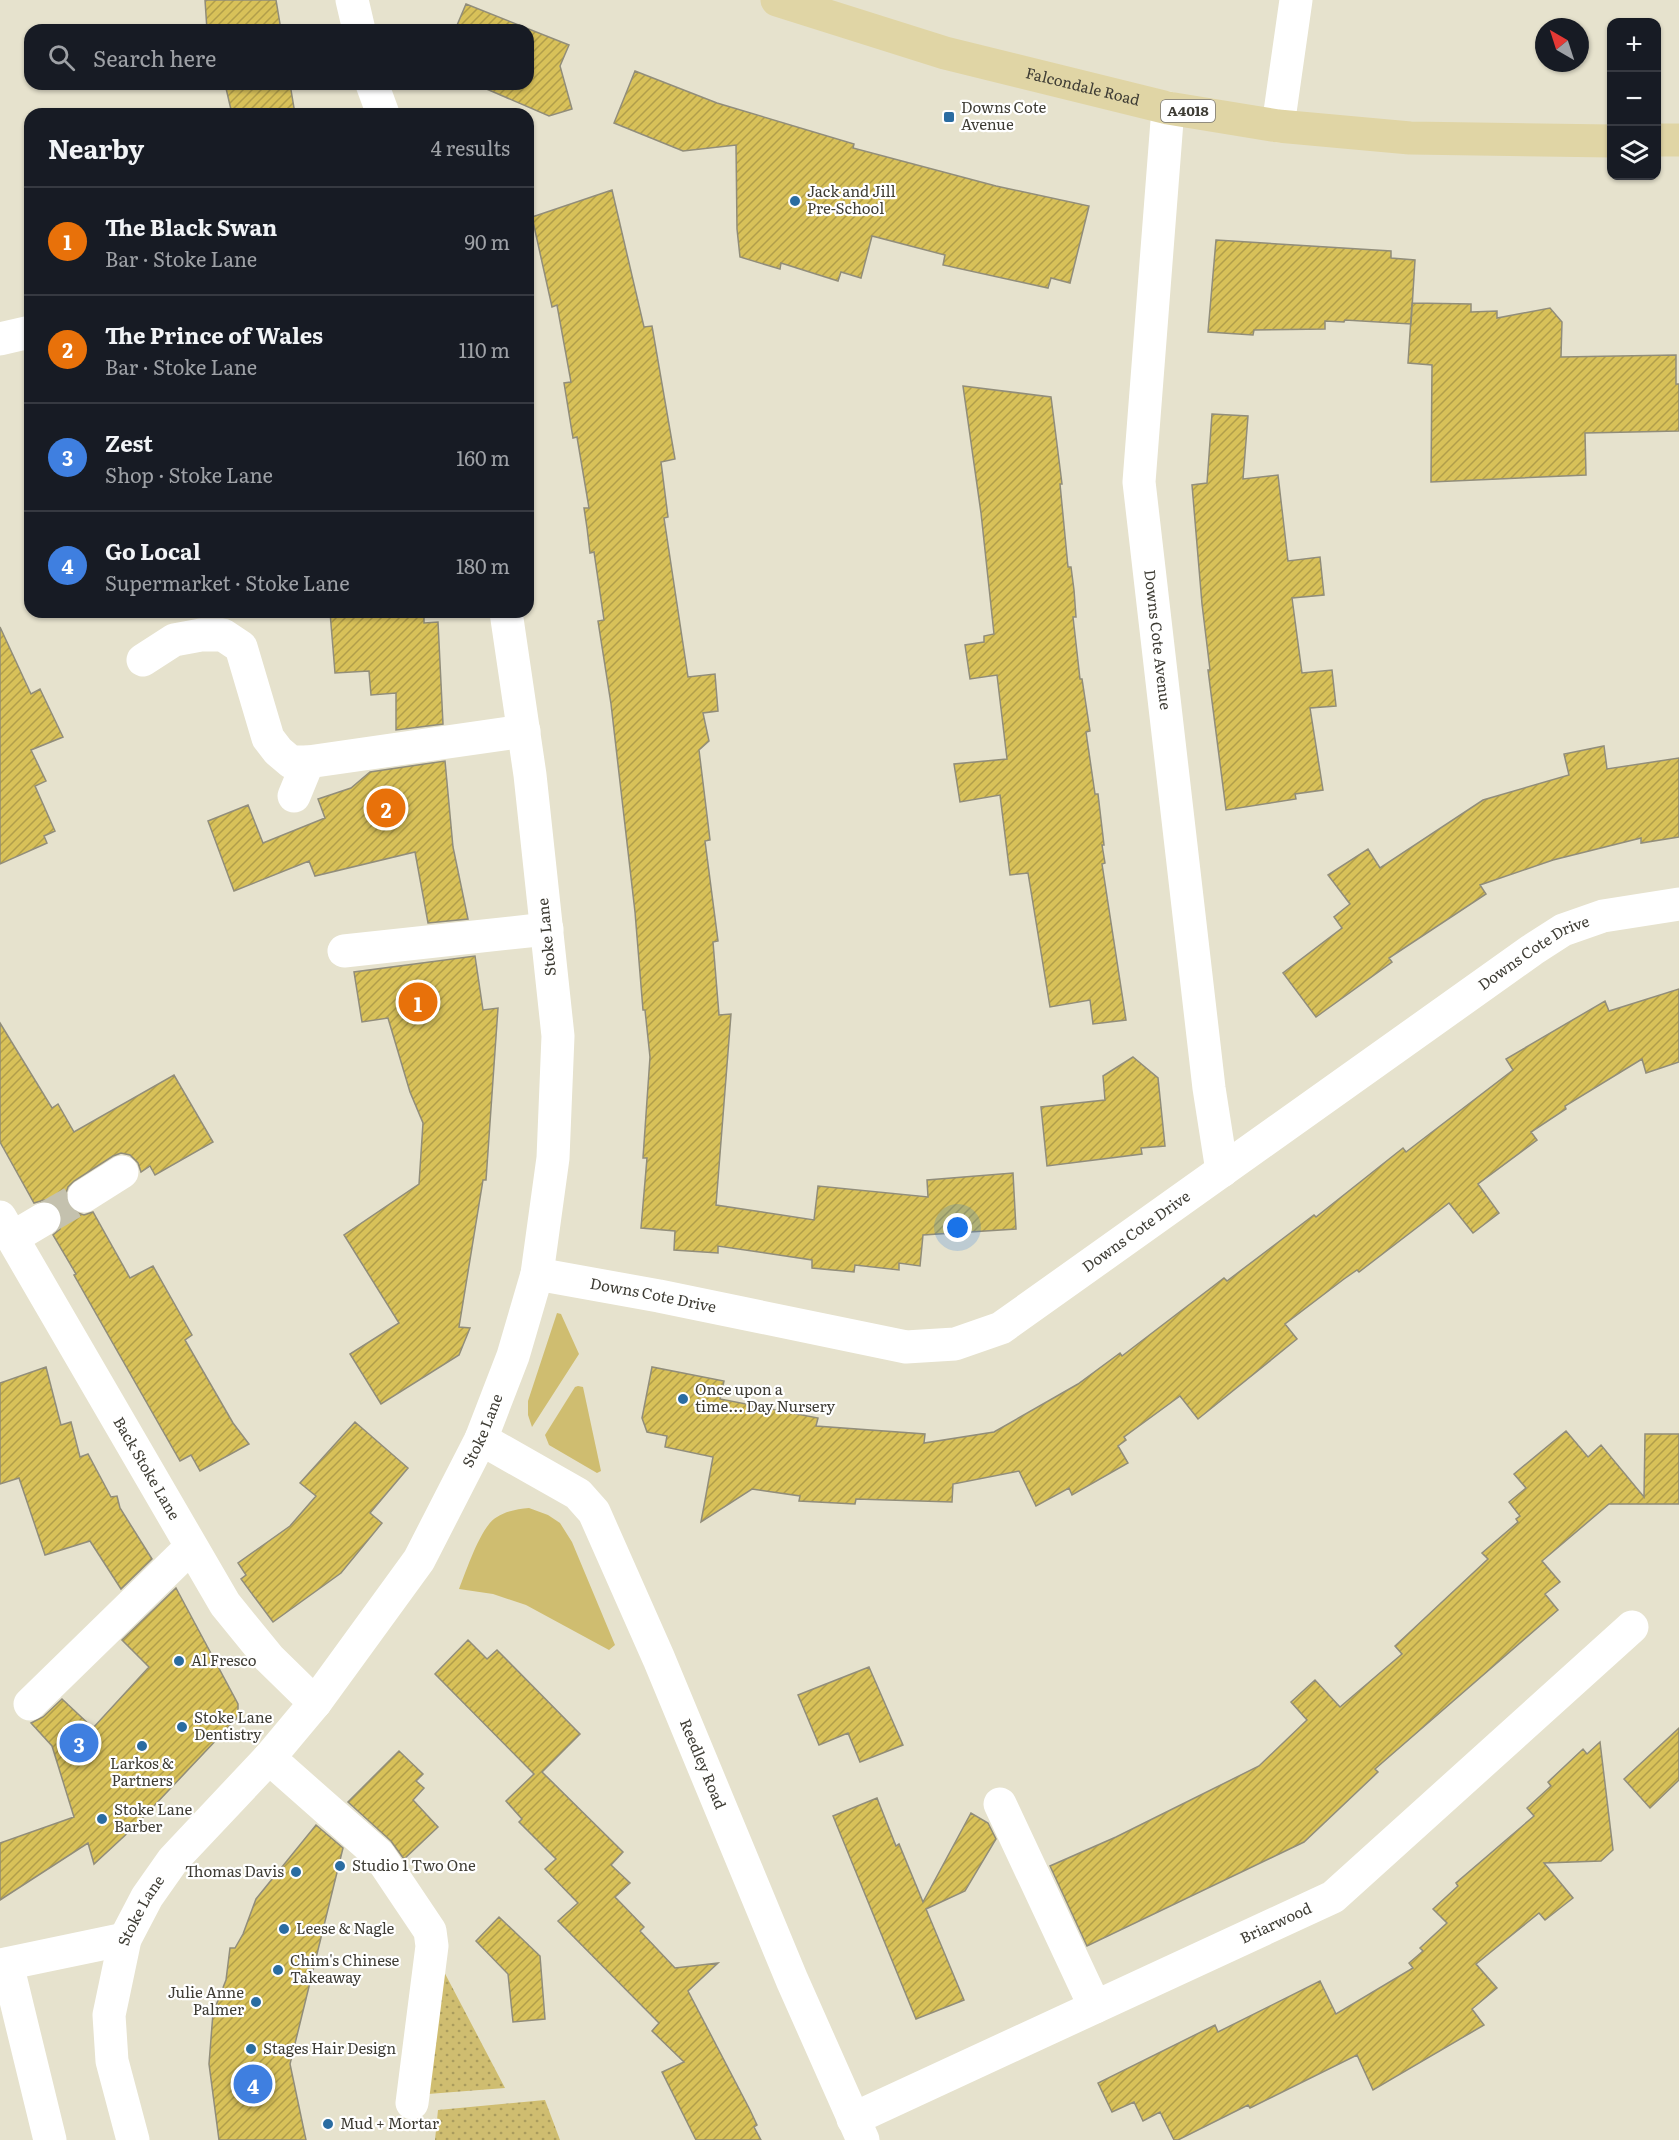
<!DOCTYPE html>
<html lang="en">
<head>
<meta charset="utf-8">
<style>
	body { margin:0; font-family:Literata,serif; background:#242831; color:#f1f3f6 }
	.controls { position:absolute; right:18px; top:18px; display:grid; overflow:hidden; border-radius:12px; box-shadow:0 2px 4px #0004 }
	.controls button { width:54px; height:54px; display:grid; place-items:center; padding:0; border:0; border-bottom:2px solid #363941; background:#171b24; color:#f1f3f6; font:30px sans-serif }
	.compass { position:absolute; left:1535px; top:18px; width:54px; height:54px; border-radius:50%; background:#171b24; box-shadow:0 2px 4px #0004; rotate:321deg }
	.you { position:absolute; left:958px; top:1228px; width:21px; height:21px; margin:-15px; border:4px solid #fff; border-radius:50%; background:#1a73e8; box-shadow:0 0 0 9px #1a73e833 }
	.badge { display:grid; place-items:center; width:39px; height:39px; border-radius:50%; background:#0f766e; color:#fff; font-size:20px; font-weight:700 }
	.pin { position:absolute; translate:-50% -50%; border:3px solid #fff; box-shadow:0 2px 6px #0006 }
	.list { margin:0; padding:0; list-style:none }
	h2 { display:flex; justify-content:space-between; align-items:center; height:78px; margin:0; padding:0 24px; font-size:26px }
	h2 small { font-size:20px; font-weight:400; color:#9ea1a6 }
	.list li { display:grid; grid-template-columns:39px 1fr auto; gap:18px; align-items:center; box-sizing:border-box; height:108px; padding:0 24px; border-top:2px solid #363941 }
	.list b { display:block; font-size:22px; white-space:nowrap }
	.list p { margin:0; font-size:20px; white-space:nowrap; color:#9ea1a6 }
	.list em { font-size:20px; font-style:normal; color:#9ea1a6 }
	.icon { flex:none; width:33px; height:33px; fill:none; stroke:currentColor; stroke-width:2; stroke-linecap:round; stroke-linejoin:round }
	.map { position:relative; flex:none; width:1679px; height:2140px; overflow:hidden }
	.search { position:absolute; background:#171b24; box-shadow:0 2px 4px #0004; left:24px; top:24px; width:510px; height:66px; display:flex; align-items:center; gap:15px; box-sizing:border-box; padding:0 21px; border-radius:18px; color:#9ea1a6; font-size:22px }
	.panel { position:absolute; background:#171b24; box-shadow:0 2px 4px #0004; left:24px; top:108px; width:510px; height:510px; border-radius:18px }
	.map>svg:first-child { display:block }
	.grass { fill:#cfbd70 }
	.park { fill:url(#park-dots) }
	.building { fill:url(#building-hatch); stroke:#918d7a; stroke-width:1.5 }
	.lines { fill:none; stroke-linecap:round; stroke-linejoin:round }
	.minor-tunnel { stroke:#c4c1ae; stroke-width:33; stroke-dasharray:33 16; stroke-linecap:butt }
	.minor { stroke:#fff; stroke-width:33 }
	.major { stroke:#e0d5a5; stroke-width:33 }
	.poi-dot { fill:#2a6ca1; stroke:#fff; stroke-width:2 }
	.labels { text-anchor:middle; stroke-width:4.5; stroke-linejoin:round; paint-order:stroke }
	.shield { fill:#fff; stroke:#787671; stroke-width:1.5 }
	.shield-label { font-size:14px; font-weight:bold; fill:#3e3c34 }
	.street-label { font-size:15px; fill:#3e3c34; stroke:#fff }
	.poi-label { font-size:15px; fill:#3e3c34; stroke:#fff; text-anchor:start }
</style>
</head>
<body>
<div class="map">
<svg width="1679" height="2140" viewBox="0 0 1679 2140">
	<defs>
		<pattern id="park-dots" width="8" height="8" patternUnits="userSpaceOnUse" patternTransform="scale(1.5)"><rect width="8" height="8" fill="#cfbd70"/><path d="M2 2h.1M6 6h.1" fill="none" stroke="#a99b5d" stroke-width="1.8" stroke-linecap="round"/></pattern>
		<pattern id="building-hatch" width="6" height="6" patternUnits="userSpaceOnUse" patternTransform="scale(1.5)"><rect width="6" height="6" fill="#d8c159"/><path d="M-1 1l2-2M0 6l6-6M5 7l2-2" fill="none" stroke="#b19e4a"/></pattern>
	</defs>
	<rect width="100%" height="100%" fill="#e6e2cd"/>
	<path class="grass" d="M 557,1313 L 561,1314 L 579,1354 L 532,1427 L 528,1415 L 528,1401 Z
		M 578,1386 L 583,1387 L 601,1471 L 597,1473 L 549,1445 L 545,1435 L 575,1387 Z
		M 529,1508 L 548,1515 L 560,1523 L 572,1542 L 615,1645 L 609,1650 L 526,1605 L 493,1594 L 459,1589 C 466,1572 481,1525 497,1517 C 506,1511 518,1509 529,1508 Z"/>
	<path class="park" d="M 441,1966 L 505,2088 L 428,2094 Z
		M 545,2100 L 560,2140 L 435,2140 L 438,2110 Z"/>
	<path class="building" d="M 205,0 L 276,0 L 281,30 L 207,30 Z
		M 466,4 L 569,45 L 560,66 L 572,109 L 549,116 L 475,84 L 528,84 L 528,30 L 455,30 Z
		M 635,71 L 717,103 L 854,144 L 853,148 L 996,186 L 1089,206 L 1070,283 L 1051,278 L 1048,288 L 943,265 L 945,255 L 872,236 L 861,278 L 841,272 L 838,281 L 781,263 L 780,269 L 740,257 L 737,229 L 736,145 L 683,151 L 614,123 Z
		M 225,84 L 290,84 L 295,114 L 232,114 Z
		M 612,190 L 644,327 L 652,326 L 675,459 L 661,462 L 668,517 L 664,518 L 688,677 L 715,674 L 718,711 L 703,713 L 709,741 L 699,750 L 710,840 L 705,841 L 718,941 L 713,942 L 719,1015 L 731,1014 L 716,1205 L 814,1220 L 818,1186 L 928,1197 L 927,1180 L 1013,1173 L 1016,1229 L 923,1235 L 920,1266 L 899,1263 L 899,1270 L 855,1265 L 854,1272 L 812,1268 L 812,1260 L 718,1246 L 718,1253 L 674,1250 L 675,1231 L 641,1228 L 647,1158 L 643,1158 L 650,1057 L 645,1010 L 643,1010 L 635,912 L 611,704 L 598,621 L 604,620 L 594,552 L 590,553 L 587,528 L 584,508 L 589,508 L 577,437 L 573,438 L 564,383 L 571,382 L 557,305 L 552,307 L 532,217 Z
		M 1216,240 L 1391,251 L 1391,258 L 1415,260 L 1411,324 L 1345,320 L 1344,322 L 1325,321 L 1325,329 L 1254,330 L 1253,335 L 1208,332 Z
		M 1412,303 L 1471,304 L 1471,312 L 1497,311 L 1497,318 L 1550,308 L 1562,322 L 1561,357 L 1676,355 L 1676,384 L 1679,384 L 1679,431 L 1585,433 L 1586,475 L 1431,482 L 1432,365 L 1408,363 Z
		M 963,386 L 1051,397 L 1062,484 L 1060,484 L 1068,567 L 1071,567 L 1074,590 L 1076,617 L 1073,617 L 1080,679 L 1082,679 L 1090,731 L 1086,732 L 1095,794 L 1098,794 L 1104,845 L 1102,845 L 1105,863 L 1102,864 L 1126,1020 L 1093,1024 L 1090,1000 L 1050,1007 L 1028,873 L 1010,875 L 1000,795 L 960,802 L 954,764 L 1007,759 L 997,675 L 970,679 L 965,645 L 984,642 L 984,636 L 994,634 L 981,513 Z
		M 1212,414 L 1248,416 L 1243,479 L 1278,475 L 1288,561 L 1320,557 L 1324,595 L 1292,598 L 1302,673 L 1332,670 L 1336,706 L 1310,708 L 1323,790 L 1295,794 L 1296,799 L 1226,810 L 1208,670 L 1210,670 L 1202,604 L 1192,485 L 1207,483 Z
		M 330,612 L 424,612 L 424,623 L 438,622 L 443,724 L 396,730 L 396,693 L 371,695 L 369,671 L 335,673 Z
		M 0,627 L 31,694 L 40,689 L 63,737 L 31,750 L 46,781 L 35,786 L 55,831 L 44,836 L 47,843 L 0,864 Z
		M 1604,746 L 1607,769 L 1679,758 L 1679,837 L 1641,843 L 1641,838 L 1553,860 L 1480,885 L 1486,894 L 1389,958 L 1392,962 L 1316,1017 L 1283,973 L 1342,928 L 1334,917 L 1350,904 L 1328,875 L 1368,849 L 1380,868 L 1483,800 L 1569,775 L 1564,754 Z
		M 445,761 L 453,847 L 468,919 L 428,923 L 415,852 L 315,876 L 309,861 L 234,891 L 208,821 L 248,805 L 263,843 L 325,818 L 318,799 L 351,788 L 370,772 Z
		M 475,956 L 483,1010 L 498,1008 L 486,1180 L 483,1180 L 459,1327 L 470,1328 L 459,1355 L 381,1404 L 350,1354 L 399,1323 L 344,1235 L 419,1184 L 423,1123 L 410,1092 L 388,1018 L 362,1022 L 354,972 Z
		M 1679,989 L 1679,1062 L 1646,1073 L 1642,1059 L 1565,1106 L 1566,1109 L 1531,1132 L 1537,1140 L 1478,1184 L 1499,1213 L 1473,1233 L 1449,1203 L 1359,1272 L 1357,1270 L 1344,1279 L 1285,1324 L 1297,1339 L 1198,1419 L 1180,1396 L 1124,1437 L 1126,1440 L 1118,1446 L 1128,1463 L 1072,1495 L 1069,1488 L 1036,1506 L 1019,1471 L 953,1484 L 952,1502 L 856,1499 L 855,1504 L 799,1501 L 800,1496 L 752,1489 L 701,1522 L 713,1457 L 665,1447 L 667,1436 L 647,1432 L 642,1418 L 652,1367 L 724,1381 L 720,1399 L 818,1418 L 816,1426 L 925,1434 L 924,1443 L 994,1432 L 1078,1384 L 1120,1353 L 1122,1356 L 1224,1278 L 1227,1281 L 1314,1215 L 1316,1217 L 1403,1148 L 1406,1152 L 1513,1070 L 1506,1059 L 1605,1001 L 1609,1011 Z
		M 0,1023 L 52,1108 L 58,1104 L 74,1132 L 174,1075 L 213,1142 L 155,1175 L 150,1166 L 141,1172 L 138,1163 L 130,1155 L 121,1153 L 113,1156 L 74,1181 L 68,1187 L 65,1196 L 68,1205 L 75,1212 L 84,1215 L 93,1212 L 130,1278 L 153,1266 L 192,1335 L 185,1340 L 233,1423 L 249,1444 L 200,1471 L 191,1455 L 180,1461 L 74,1275 L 76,1274 L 53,1235 L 60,1229 L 63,1219 L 60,1209 L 53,1202 L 44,1200 L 34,1203 L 0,1142 Z
		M 1133,1057 L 1158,1078 L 1165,1146 L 1141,1148 L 1142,1154 L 1047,1166 L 1041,1107 L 1105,1100 L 1103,1076 Z
		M 46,1367 L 61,1425 L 71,1422 L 80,1457 L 88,1454 L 111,1497 L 117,1496 L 120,1508 L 152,1559 L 121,1589 L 90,1541 L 45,1555 L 19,1478 L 0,1484 L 0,1383 Z
		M 355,1422 L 408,1468 L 370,1513 L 382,1523 L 341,1573 L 273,1622 L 241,1579 L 246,1575 L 238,1563 L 290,1526 L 316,1496 L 300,1483 Z
		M 1566,1431 L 1588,1457 L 1601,1445 L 1644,1497 L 1645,1434 L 1679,1434 L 1679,1504 L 1609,1504 L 1542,1561 L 1560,1582 L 1545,1594 L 1558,1610 L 1375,1769 L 1378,1772 L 1304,1842 L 1087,1946 L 1050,1866 L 1116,1837 L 1259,1766 L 1307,1720 L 1291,1702 L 1315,1680 L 1340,1707 L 1402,1654 L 1395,1646 L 1488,1559 L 1482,1553 L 1518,1522 L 1516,1519 L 1520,1516 L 1509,1502 L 1526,1488 L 1514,1474 Z
		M 176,1588 L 238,1704 L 238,1717 L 133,1828 L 94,1864 L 88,1843 L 0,1900 L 0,1843 L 74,1817 L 52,1746 L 31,1723 L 43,1717 L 62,1699 L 93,1728 L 149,1667 L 122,1640 Z
		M 468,1640 L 487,1659 L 497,1650 L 580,1734 L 542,1772 L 623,1852 L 611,1865 L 630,1883 L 615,1897 L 644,1927 L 640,1931 L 675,1968 L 718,1963 L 688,1991 L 750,2110 L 757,2125 L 754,2127 L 761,2140 L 696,2140 L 662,2072 L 684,2062 L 652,2031 L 659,2023 L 558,1921 L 578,1903 L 545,1869 L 556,1859 L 519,1822 L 522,1819 L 506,1801 L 534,1774 L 435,1674 Z
		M 869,1667 L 903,1745 L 860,1762 L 848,1733 L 819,1745 L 798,1695 Z
		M 1679,1728 L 1679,1780 L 1650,1808 L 1624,1779 Z
		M 1600,1742 L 1613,1850 L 1601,1861 L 1544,1863 L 1573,1898 L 1545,1920 L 1539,1913 L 1476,1964 L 1497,1988 L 1472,2009 L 1484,2025 L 1373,2090 L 1357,2055 L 1250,2108 L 1248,2105 L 1178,2140 L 1174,2140 L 1160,2112 L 1143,2121 L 1134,2102 L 1112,2112 L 1098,2083 L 1215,2025 L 1218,2032 L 1320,1981 L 1336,2014 L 1413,1968 L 1409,1963 L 1423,1951 L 1420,1948 L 1447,1923 L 1433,1909 L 1458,1886 L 1456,1883 L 1534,1816 L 1527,1808 L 1551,1786 L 1548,1782 L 1583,1749 L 1587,1754 Z
		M 399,1751 L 423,1774 L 416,1781 L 424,1788 L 413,1800 L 438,1827 L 404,1859 L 391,1841 L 348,1802 Z
		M 877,1798 L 896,1846 L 899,1844 L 923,1902 L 971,1813 L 988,1823 L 996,1839 L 965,1891 L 926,1909 L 964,2000 L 916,2019 L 833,1816 Z
		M 316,1825 L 343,1848 L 290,2064 L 306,2140 L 219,2140 L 209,2064 L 213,2013 L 226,1980 L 230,1948 L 235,1948 L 243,1934 L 256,1899 Z
		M 499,1917 L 540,1956 L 545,2019 L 513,2022 L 508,1974 L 476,1941 Z"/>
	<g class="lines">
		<path class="minor-tunnel" d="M 44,1219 L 84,1196"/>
		<g class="minor">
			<path d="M 352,0 L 359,30"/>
			<path d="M 372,84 L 383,114"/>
			<path id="s1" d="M 1168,108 L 1139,482 L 1209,1088 L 1222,1171"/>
			<path d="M 1278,126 L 1296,0"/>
			<path d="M 0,339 L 30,332"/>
			<path d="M 143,660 L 174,640 L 201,635 L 223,635 L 241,647 L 268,738 L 278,751 L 291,762 L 308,762 L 524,731"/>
			<path d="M 294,796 L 308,762"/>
			<path d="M 344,951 L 547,929"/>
			<path d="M 84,1196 L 122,1172"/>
			<path id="s2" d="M 0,1217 L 225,1604 L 269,1658 L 315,1703"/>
			<path d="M 12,1238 L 44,1219"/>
			<path id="s3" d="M 537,1274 L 659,1296 L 906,1347 L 955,1344 L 1001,1328 L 1532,950 L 1563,930 L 1603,916 L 1679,904"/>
			<path id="s4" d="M 481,1439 L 578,1494 L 594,1512 L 659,1659 L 792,1980 L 863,2140"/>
			<path d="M 30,1704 L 191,1547"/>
			<path d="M 269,1758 L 379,1855 L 430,1931 L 432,1946 L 412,2103"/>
			<path d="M 1000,1804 L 1095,2007"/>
			<path d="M 7,1964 L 50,2140"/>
			<path d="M 0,1965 L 125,1939"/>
			<path id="s5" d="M 853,2119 L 1333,1897 L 1632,1627"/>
			<path id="s6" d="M 133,2140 L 112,2061 L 109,2015 L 125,1939 L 147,1897 L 173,1860 L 269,1758 L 315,1703 L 419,1560 L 481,1439 L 513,1356 L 537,1274 L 553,1158 L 558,1036 L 530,775 L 506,612"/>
		</g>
		<g class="major">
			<path id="s7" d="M 777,0 L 945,53 L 1168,108 L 1278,126 L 1410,138 L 1612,141"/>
			<path d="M 1656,140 L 1679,140"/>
		</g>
	</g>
	<g class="poi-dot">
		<rect x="943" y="111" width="12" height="12" rx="3"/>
		<circle cx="795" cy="201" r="6"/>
		<circle cx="683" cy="1399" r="6"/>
		<circle cx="179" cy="1661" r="6"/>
		<circle cx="182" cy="1727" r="6"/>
		<circle cx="142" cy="1746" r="6"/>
		<circle cx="102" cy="1819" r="6"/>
		<circle cx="340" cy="1866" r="6"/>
		<circle cx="296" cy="1872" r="6"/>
		<circle cx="284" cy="1929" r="6"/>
		<circle cx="278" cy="1970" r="6"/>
		<circle cx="256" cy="2002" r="6"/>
		<circle cx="251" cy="2049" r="6"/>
		<circle cx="328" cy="2124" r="6"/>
	</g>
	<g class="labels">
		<rect class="shield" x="1161" y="100" width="54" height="22" rx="4.5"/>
		<g class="shield-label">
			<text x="1188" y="116">A4018</text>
		</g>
		<g class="street-label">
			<text dy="5" stroke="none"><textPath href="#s7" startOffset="318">Falcondale Road</textPath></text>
			<text dy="5" stroke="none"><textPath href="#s1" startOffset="534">Downs Cote Avenue</textPath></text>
			<text transform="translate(547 937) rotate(-96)" y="5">Stoke Lane</text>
			<text dy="5" stroke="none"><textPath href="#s3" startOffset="1126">Downs Cote Drive</textPath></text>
			<text dy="5" stroke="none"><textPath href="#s3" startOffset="640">Downs Cote Drive</textPath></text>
			<text dy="5" stroke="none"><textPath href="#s3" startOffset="118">Downs Cote Drive</textPath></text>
			<text dy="5" stroke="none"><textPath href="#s6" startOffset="831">Stoke Lane</textPath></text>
			<text dy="5" stroke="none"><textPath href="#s2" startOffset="291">Back Stoke Lane</textPath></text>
			<text dy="5" stroke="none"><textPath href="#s4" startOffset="410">Reedley Road</textPath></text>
			<text dy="5" stroke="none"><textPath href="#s6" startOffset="238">Stoke Lane</textPath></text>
			<text dy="5" stroke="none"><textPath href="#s5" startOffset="466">Briarwood</textPath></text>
		</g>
		<g class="poi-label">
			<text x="961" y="113">Downs Cote<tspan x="961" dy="17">Avenue</tspan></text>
			<text x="807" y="197">Jack and Jill<tspan x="807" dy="17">Pre-School</tspan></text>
			<text x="695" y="1395">Once upon a<tspan x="695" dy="17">time... Day Nursery</tspan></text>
			<text x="191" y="1666">Al Fresco</text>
			<text x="194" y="1723">Stoke Lane<tspan x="194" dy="17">Dentistry</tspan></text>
			<text x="142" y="1769" text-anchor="middle">Larkos &amp;<tspan x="142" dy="17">Partners</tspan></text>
			<text x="114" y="1815">Stoke Lane<tspan x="114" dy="17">Barber</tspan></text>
			<text x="352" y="1871">Studio 1 Two One</text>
			<text x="284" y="1877" text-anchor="end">Thomas Davis</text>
			<text x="296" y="1934">Leese &amp; Nagle</text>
			<text x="290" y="1966">Chim's Chinese<tspan x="290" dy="17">Takeaway</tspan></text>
			<text x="244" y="1998" text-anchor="end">Julie Anne<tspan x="244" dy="17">Palmer</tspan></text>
			<text x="263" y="2054">Stages Hair Design</text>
			<text x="340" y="2129">Mud + Mortar</text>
		</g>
	</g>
</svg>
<div class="controls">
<button>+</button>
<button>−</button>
<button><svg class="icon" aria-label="layers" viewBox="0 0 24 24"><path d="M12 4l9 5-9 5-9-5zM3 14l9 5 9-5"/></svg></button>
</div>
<svg class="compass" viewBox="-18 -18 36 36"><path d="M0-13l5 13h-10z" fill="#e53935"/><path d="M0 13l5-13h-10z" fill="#9ea1a6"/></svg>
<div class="you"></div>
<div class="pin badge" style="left:418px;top:1002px;background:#e8710a">1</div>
<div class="pin badge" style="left:386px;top:808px;background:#e8710a">2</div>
<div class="pin badge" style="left:79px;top:1743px;background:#3f7fe0">3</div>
<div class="pin badge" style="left:253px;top:2084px;background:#3f7fe0">4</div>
<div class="search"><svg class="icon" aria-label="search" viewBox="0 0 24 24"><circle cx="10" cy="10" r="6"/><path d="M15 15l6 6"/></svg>Search here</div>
<section class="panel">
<h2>Nearby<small>4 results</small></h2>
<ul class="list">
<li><span class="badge" style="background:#e8710a">1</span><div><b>The Black Swan</b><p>Bar · Stoke Lane</p></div><em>90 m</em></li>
<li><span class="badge" style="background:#e8710a">2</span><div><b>The Prince of Wales</b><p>Bar · Stoke Lane</p></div><em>110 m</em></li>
<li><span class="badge" style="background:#3f7fe0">3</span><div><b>Zest</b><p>Shop · Stoke Lane</p></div><em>160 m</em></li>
<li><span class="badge" style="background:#3f7fe0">4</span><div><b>Go Local</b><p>Supermarket · Stoke Lane</p></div><em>180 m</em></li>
</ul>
</section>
</div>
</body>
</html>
